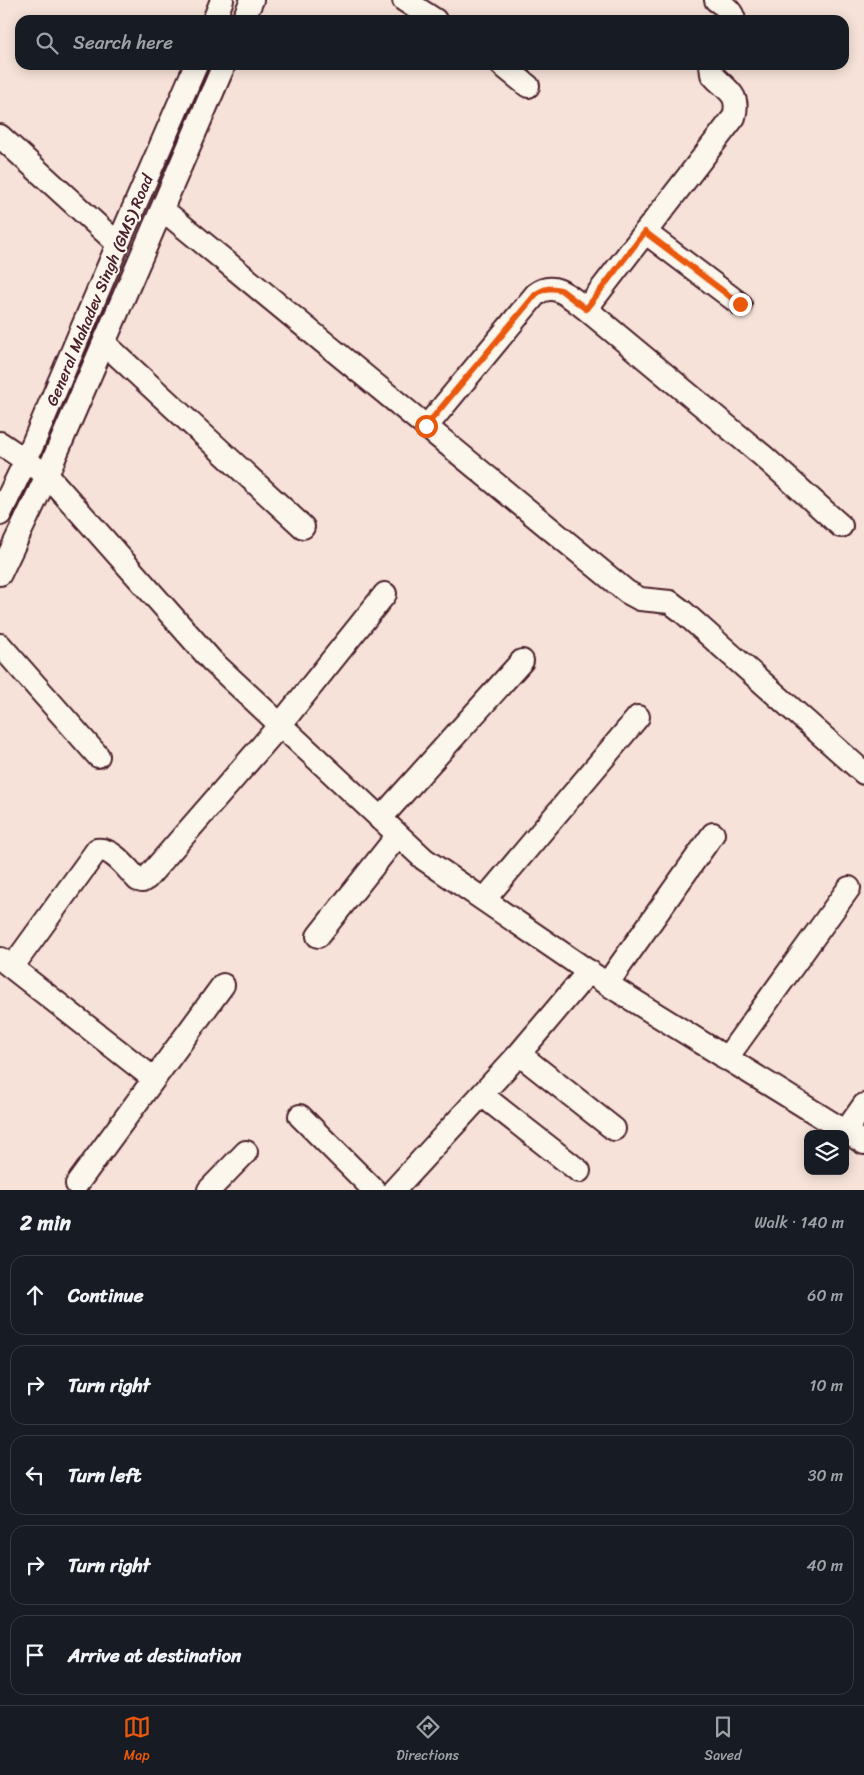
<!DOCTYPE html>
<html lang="en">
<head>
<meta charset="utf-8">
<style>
	body { margin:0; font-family:Sriracha,sans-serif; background:#20242c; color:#f1f3f6 }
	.controls { position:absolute; right:15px; bottom:15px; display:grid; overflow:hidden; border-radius:10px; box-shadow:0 2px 12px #0003 }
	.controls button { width:45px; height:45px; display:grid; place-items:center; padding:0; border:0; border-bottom:1px solid #363941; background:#171b24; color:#f1f3f6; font:25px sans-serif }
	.stop { position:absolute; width:15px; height:15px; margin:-11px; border:4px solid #ea580c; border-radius:50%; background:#fff }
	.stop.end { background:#ea580c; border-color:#fff; box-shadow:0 1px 5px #0008 }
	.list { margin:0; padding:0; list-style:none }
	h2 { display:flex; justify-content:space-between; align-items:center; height:65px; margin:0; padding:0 20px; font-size:21px }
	h2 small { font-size:16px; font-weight:400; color:#9ea1a6 }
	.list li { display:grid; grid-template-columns:32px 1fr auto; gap:15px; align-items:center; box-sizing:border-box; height:80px; margin:0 10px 10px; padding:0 10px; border:1px solid #363941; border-radius:15px }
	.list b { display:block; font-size:19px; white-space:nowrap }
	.list em { font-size:16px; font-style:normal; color:#9ea1a6 }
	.icon { flex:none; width:28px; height:28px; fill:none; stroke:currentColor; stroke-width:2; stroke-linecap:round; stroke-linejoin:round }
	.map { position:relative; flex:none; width:864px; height:1190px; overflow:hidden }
	.search { position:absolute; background:#171b24; box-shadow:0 2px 12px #0003; left:15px; right:15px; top:15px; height:55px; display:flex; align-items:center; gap:12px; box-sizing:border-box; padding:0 18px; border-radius:15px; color:#9ea1a6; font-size:19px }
	.sheet { height:515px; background:#171b24 }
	nav { display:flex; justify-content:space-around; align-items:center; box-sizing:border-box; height:70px; border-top:1px solid #363941; background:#171b24; font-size:14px; color:#9ea1a6 }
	nav a { display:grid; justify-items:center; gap:2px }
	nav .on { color:#ea580c }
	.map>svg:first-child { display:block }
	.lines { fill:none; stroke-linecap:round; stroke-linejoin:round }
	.minor-casing { stroke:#4a1f2b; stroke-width:26 }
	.minor { stroke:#fbf7ec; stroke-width:22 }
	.route { stroke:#ea580c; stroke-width:6 }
	.labels { text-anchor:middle; stroke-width:4; stroke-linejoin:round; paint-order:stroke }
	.street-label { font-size:16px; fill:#4a1f2b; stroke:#fbf7ec }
</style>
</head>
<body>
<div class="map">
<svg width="864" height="1190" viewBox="0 0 864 1190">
	<rect width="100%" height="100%" fill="#f6e2d8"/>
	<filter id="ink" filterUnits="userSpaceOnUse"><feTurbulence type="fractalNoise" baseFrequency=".02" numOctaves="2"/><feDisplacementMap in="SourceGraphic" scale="10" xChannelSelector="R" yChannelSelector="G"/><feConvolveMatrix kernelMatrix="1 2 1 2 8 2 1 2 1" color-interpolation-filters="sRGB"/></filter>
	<g filter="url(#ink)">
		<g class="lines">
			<defs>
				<path id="minor" d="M 404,0 L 435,20
					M 716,0 C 724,6 732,10 734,20
					M 214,20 L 222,0
					M 243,20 L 252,0
					M 502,65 L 528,86
					M 0,136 L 118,244
					M 162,209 L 627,592 L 640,599 L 670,602 L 682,611 L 864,773
					M 645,232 L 740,304
					M 586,309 L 763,456 L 841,526
					M 104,343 L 303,527
					M 427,426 L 536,294 C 555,280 571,298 586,309 L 734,117 C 741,93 725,90 712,74 L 711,65
					M 0,443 L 47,475 L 212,661 L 424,859 L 607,984 L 864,1143
					M 0,514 L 26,460 L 118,244 L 196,65
					M 0,574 L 43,484 L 224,65
					M 0,645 L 98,756
					M 380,819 L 522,661
					M 484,900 L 638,717
					M 318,936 L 398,835
					M 1,959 L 154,1079
					M 13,966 L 97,850 C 113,848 127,869 138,880 L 142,881 L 147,878 L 280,725 L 385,594
					M 607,984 L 713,834
					M 519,1054 L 614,1129
					M 726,1059 L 849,888
					M 482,1095 L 579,1171
					M 300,1116 L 374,1190
					M 845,1132 L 864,1105
					M 77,1184 L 223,985
					M 209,1190 L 246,1152
					M 394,1190 L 519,1054 L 589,971"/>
			</defs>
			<use href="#minor" class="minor-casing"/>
			<use href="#minor" class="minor"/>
		</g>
	</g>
	<g class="lines" filter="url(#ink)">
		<path class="route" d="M 426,426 L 536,294 C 545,288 551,287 561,290 L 586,309 L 645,232 L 740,304"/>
	</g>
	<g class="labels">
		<g class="street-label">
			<text transform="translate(99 290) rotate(-67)" y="6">General Mahadev Singh (GMS) Road</text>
		</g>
	</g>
</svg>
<div class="controls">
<button><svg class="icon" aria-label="layers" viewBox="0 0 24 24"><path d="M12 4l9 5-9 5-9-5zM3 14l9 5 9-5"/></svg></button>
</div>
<div class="stop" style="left:426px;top:426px"></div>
<div class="stop end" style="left:740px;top:304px"></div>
<div class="search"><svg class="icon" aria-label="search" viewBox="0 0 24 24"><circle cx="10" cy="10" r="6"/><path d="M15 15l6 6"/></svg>Search here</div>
</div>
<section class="sheet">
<h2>2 min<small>Walk · 140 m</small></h2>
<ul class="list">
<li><svg class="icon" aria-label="ahead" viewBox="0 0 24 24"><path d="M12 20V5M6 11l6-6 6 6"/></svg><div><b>Continue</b></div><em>60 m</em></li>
<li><svg class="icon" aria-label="right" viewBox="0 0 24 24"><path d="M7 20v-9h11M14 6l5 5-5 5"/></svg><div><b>Turn right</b></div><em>10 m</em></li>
<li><svg class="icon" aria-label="left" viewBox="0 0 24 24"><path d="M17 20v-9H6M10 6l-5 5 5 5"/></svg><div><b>Turn left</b></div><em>30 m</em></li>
<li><svg class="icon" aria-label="right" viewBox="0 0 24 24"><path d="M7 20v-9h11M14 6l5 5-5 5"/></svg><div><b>Turn right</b></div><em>40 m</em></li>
<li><svg class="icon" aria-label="arrive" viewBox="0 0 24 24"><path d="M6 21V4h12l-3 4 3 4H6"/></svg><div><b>Arrive at destination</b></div></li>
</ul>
</section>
<nav>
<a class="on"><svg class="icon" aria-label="map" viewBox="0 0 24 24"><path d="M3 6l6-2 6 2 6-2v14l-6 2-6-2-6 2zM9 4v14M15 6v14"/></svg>Map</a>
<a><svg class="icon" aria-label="directions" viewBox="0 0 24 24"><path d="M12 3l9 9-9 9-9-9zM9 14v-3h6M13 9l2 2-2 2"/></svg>Directions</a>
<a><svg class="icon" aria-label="saved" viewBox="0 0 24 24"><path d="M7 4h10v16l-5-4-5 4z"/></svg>Saved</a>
</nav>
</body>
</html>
